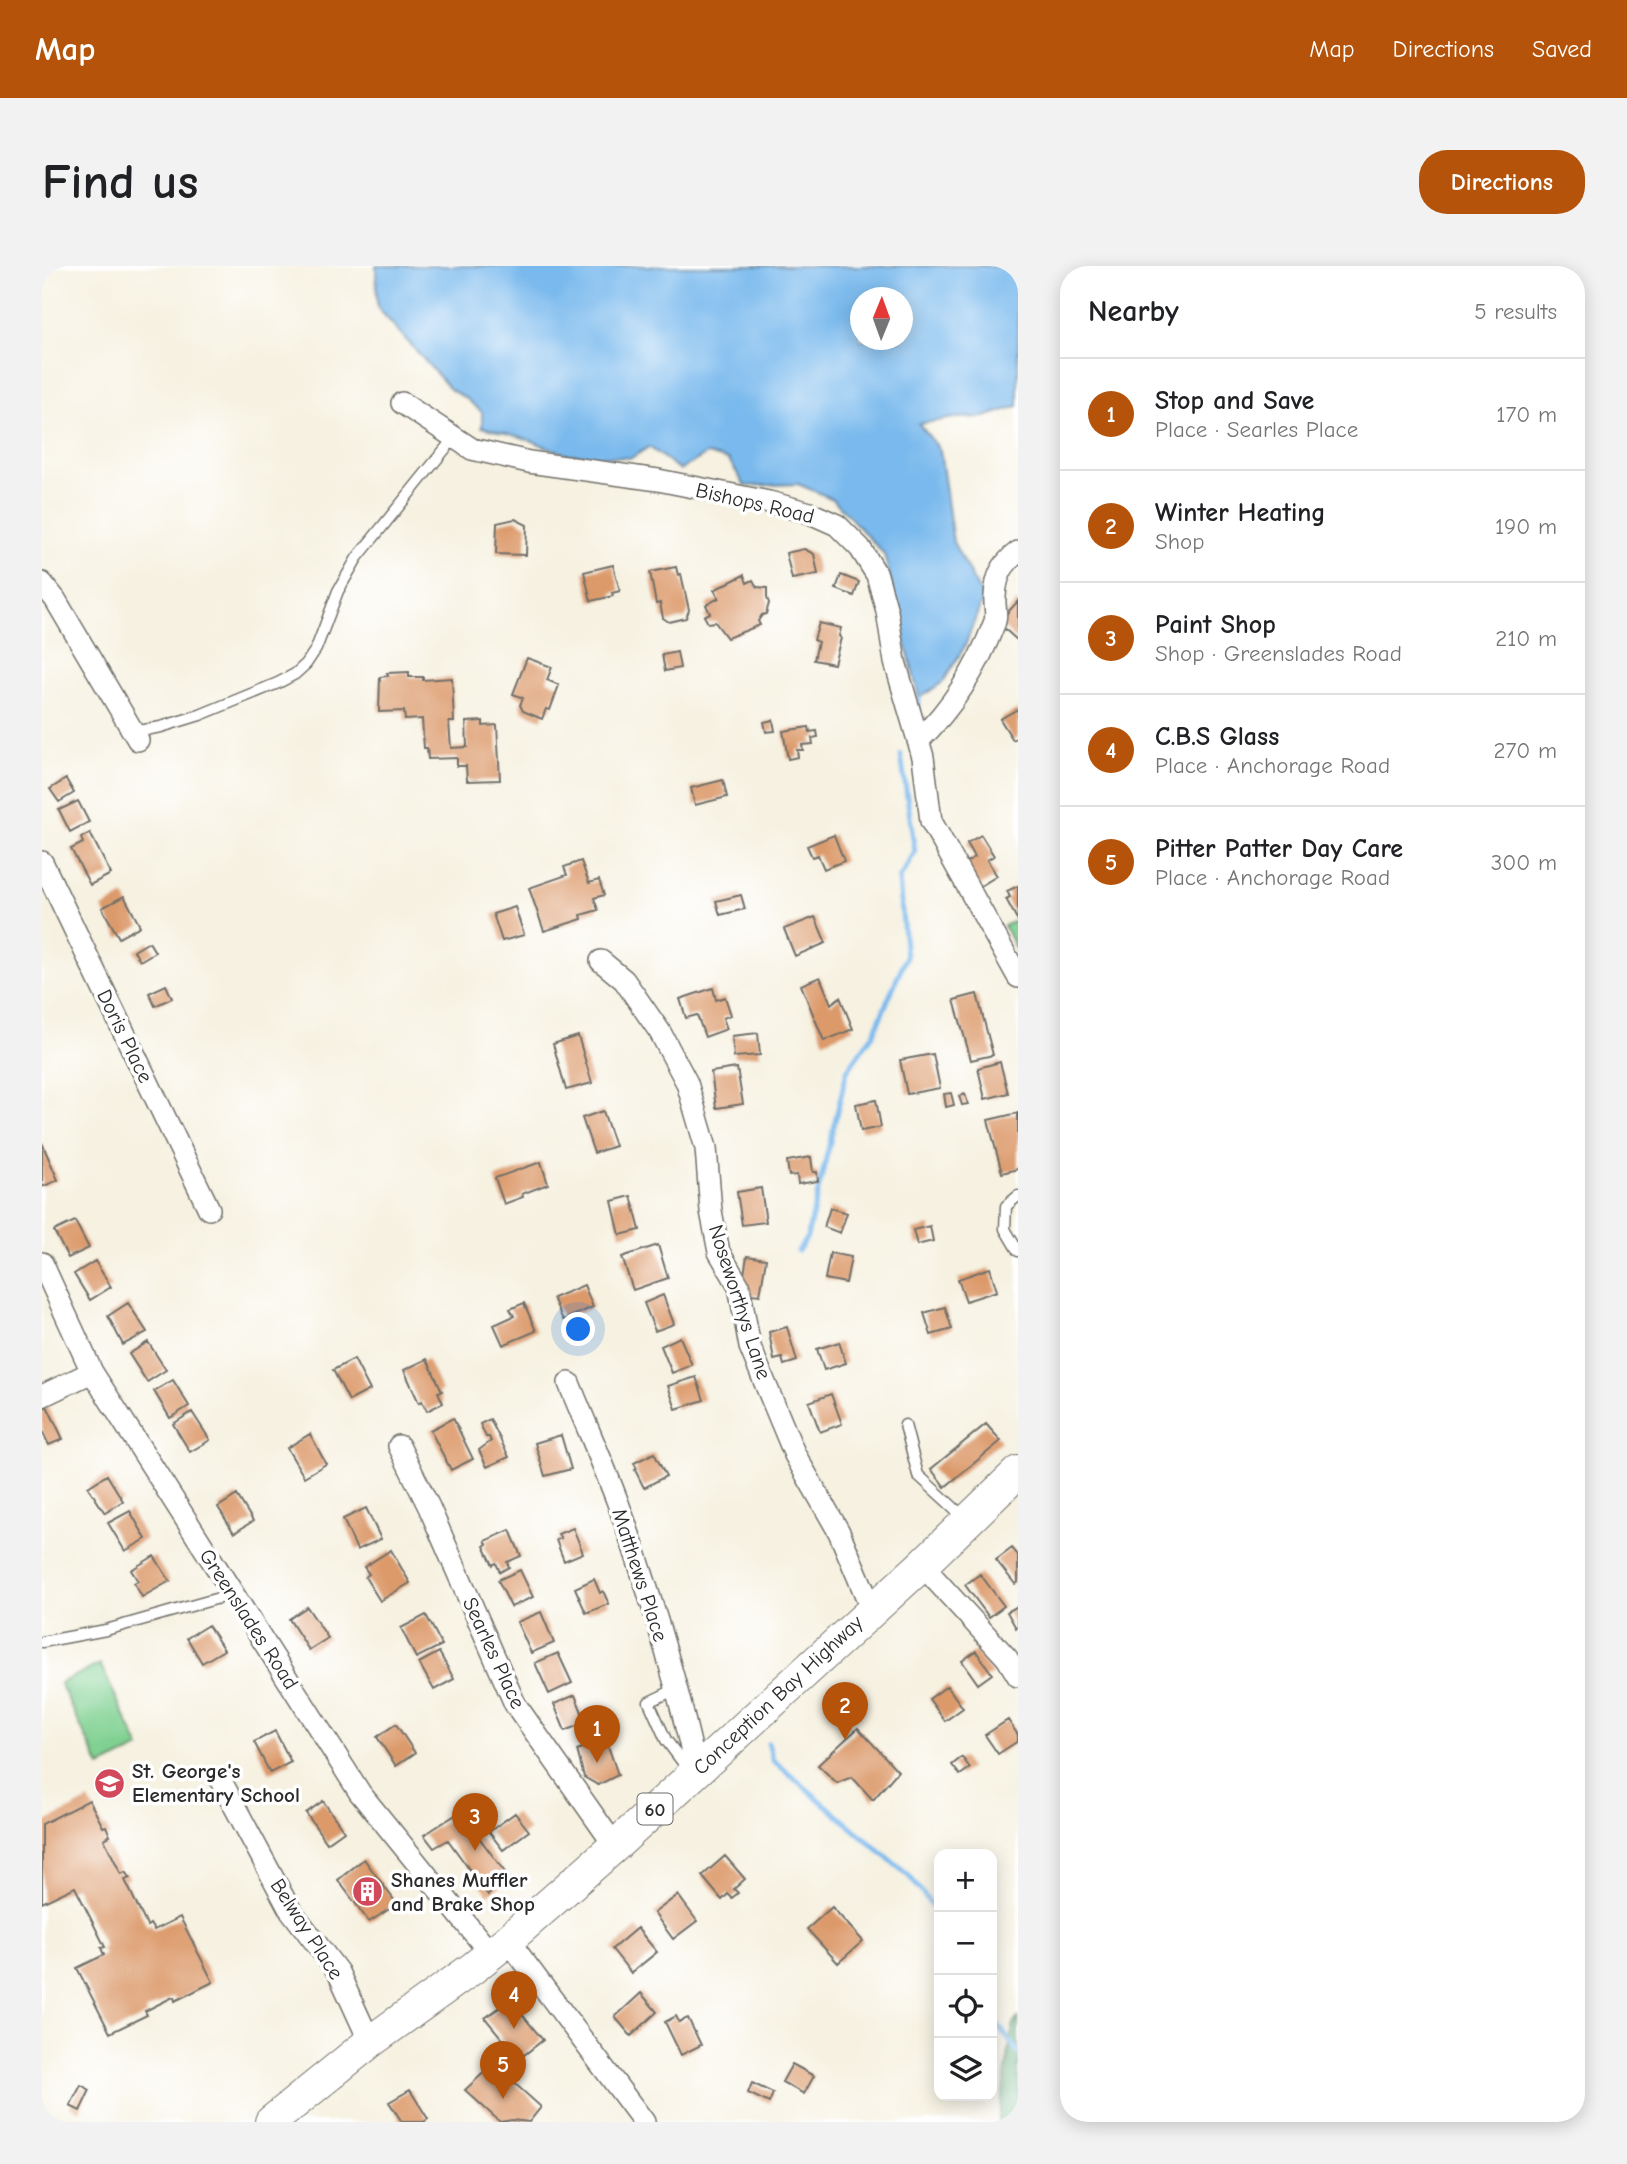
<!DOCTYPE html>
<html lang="en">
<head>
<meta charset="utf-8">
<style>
	body { margin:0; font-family:"Comic Neue",sans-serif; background:#f2f2f2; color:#202124 }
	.controls { position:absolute; right:21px; bottom:21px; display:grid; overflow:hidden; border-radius:14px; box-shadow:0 4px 18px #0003 }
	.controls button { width:63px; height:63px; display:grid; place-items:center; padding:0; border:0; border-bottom:2px solid #e0e0e0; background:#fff; color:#202124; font:35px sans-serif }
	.compass { position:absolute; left:808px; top:21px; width:63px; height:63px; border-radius:50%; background:#fff; box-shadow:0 4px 18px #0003; rotate:1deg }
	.you { position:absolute; left:537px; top:1064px; width:24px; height:24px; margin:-18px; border:5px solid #fff; border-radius:50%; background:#1a73e8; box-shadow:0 0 0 10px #1a73e833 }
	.badge { display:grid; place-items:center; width:46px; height:46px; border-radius:50%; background:#b45309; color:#fff; font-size:23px; font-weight:700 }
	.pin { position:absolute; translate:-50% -58px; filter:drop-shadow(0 2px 4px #0008) }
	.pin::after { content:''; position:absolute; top:37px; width:24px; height:21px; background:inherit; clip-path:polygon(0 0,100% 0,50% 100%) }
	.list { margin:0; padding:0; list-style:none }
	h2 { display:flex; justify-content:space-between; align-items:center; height:91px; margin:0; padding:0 28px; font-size:30px }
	h2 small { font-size:23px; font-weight:400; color:#757577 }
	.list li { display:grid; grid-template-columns:46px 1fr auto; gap:21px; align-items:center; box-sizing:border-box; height:112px; padding:0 28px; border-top:2px solid #e0e0e0 }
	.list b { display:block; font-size:26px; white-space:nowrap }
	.list p { margin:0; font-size:23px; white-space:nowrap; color:#757577 }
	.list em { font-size:23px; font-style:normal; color:#757577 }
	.icon { flex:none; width:38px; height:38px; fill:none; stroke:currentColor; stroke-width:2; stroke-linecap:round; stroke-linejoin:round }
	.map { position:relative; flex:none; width:976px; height:1856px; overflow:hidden; border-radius:28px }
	header { display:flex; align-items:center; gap:42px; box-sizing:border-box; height:98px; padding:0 35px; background:#b45309; color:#fff }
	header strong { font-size:33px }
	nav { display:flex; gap:38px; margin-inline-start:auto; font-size:24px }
	.intro { display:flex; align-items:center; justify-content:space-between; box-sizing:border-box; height:168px; padding:0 42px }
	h1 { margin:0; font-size:49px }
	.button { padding:18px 32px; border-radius:28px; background:#b45309; color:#fff; font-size:24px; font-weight:700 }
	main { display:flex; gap:42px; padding:0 42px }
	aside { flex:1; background:#fff; border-radius:28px; box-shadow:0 4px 18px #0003 }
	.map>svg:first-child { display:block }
	.green { fill:#7fd091; stroke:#557e5e; stroke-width:2 }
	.forest { fill:#67b27b; stroke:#496e53; stroke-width:2 }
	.water { fill:#79b9ed; stroke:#52728c; stroke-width:2; fill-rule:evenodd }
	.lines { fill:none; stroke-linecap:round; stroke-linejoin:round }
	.stream { stroke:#79b9ed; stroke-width:5 }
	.building { fill:#dc9a6a }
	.service-casing { stroke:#72706a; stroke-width:13 }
	.minor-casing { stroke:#72706a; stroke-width:24 }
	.primary-casing { stroke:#72706a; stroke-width:34 }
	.service { stroke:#fff; stroke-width:10 }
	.minor { stroke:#fff; stroke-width:21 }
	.primary { stroke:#fff; stroke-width:32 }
	.labels { text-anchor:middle; stroke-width:7; stroke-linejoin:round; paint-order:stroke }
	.shield { fill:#fff; stroke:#6b6b6b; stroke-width:2 }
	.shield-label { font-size:19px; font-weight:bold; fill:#2b2b2b }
	.street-label { font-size:21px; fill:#2b2b2b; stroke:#fff }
	.poi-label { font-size:21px; font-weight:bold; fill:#2b2b2b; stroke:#fff; text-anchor:start }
</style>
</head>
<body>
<header>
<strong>Map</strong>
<nav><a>Map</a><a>Directions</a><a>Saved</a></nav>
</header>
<div class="intro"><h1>Find us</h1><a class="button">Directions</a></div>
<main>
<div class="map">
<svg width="976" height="1856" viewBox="0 0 976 1856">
	<rect width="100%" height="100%" fill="#fff"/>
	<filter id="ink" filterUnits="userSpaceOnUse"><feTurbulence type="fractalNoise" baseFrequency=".0143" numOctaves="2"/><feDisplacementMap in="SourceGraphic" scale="14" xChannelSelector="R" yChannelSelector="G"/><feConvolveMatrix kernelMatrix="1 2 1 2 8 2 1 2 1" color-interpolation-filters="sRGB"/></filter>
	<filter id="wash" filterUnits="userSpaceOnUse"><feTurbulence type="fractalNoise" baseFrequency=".00686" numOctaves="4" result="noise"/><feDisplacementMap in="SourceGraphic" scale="28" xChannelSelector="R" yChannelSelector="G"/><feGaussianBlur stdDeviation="1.57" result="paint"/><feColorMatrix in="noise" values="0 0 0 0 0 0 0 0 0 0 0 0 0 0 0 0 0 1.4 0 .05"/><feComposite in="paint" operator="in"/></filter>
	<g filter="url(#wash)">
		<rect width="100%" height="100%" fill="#f6f1e0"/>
		<path class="green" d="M 976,653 L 976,688 L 962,660 Z
			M 58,1398 L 98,1482 L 58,1501 L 18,1417 Z"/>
		<path class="forest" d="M 976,1752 L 976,1856 L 956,1856 L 971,1758 Z"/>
		<path class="water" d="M 334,0 L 976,0 L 976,140 L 943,151 L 912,152 L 877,158 L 898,184 L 911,276 L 941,332 L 923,380 L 901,416 L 877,432 L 842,288 L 791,233 L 756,218 L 703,220 L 687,194 L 665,188 L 638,204 L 607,181 L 589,192 L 524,188 L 479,171 L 440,161 L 440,146 L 422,131 L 409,124 L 335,41 ZM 818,32 L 860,32 L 860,74 L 818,74 Z"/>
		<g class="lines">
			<path class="stream" d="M 876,444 L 877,432
				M 756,985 L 765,971 L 805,805 L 832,767 L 864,691 L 857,613 L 873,586 L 859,489
				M 726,1477 L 731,1494 L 868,1611 L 897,1649
				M 950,1750 L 976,1787"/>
		</g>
		<g id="blocks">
			<path class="building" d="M 473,253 L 485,259 L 484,289 L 454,288 L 455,257 Z
				M 762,283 L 772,288 L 776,308 L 750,313 L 744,287 Z
				M 571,299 L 578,325 L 570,327 L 571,330 L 549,335 L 542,306 Z
				M 634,301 L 636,309 L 639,308 L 647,344 L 644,352 L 627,356 L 621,352 L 618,337 L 614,338 L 608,306 Z
				M 702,309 L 705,317 L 711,314 L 715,321 L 725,322 L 725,332 L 727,337 L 724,348 L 720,349 L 716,355 L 718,359 L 685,372 L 673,356 L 666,357 L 662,350 L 668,347 L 664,339 L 677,332 L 672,324 Z
				M 799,309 L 817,316 L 812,330 L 794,323 Z
				M 976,335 L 976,375 L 956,357 Z
				M 777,357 L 799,362 L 797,370 L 799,372 L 792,398 L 772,394 L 776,376 L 772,374 Z
				M 635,386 L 638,402 L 623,405 L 620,389 Z
				M 485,392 L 510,401 L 505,414 L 517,419 L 508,444 L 504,443 L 500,453 L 481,445 L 478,439 L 481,432 L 471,428 Z
				M 367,406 L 367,411 L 381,411 L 381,414 L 410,412 L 412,456 L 407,456 L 409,482 L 425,481 L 424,456 L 441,455 L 441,460 L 455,459 L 458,514 L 425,515 L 424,500 L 415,500 L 415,492 L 386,493 L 385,482 L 382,482 L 380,453 L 363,454 L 362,445 L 337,446 L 338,411 L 346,410 L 345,407 Z
				M 976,443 L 976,471 L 971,474 L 958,453 Z
				M 731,454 L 733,465 L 724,466 L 722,456 Z
				M 767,461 L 768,466 L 775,465 L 776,471 L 770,472 L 771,478 L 760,479 L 761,484 L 755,484 L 756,491 L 746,493 L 741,465 Z
				M 24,513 L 32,527 L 17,536 L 8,523 Z
				M 681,514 L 685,531 L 653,539 L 649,522 Z
				M 36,535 L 47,556 L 28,566 L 17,544 Z
				M 48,567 L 69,608 L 48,619 L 29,583 L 41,577 L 39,572 Z
				M 792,569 L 802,595 L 782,603 L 776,589 L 770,591 L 765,580 Z
				M 939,569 L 952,590 L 945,594 L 955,610 L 935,622 L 921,598 L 933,591 L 925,577 Z
				M 539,595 L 547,617 L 557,614 L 562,629 L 552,632 L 556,644 L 539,649 L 540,653 L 502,665 L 487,622 L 525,609 L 522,601 Z
				M 976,620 L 976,655 L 964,633 L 968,631 L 965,625 Z
				M 699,629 L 703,643 L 678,649 L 674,635 Z
				M 82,630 L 98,660 L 77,672 L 60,642 Z
				M 473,641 L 482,669 L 460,675 L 451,648 Z
				M 773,651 L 784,677 L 753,690 L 742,663 Z
				M 107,676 L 113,686 L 98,695 L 92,685 Z
				M 778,711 L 789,738 L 798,731 L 811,763 L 782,775 L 759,719 Z
				M 124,719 L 130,732 L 113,740 L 107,727 Z
				M 671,722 L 674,734 L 683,731 L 689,749 L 681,752 L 685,763 L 663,771 L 655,749 L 644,752 L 638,733 Z
				M 935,728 L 951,789 L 929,794 L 912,734 Z
				M 716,767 L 718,789 L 692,791 L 690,770 Z
				M 536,770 L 550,817 L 524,824 L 511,778 Z
				M 891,788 L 898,822 L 865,828 L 858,794 Z
				M 958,796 L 966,827 L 943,833 L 936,802 Z
				M 695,802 L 701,838 L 674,842 L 669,806 Z
				M 909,827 L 912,839 L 904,841 L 902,828 Z
				M 923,828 L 926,838 L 920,839 L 917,830 Z
				M 834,834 L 839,861 L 819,865 L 814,838 Z
				M 561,845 L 573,880 L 552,887 L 540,852 Z
				M 976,847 L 976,903 L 960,907 L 946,854 Z
				M 0,877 L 16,914 L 0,921 Z
				M 769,891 L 771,906 L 775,906 L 776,915 L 756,918 L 755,909 L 747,910 L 745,895 Z
				M 499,896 L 506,918 L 480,928 L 481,931 L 462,938 L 453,912 Z
				M 719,922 L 724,956 L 700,959 L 695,926 Z
				M 589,930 L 598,964 L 578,969 L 570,935 Z
				M 788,942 L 805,947 L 798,967 L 782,961 Z
				M 33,955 L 47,982 L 26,992 L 12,965 Z
				M 888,960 L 891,975 L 875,979 L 871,964 Z
				M 616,979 L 626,1012 L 591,1024 L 580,991 Z
				M 788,987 L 809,991 L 804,1017 L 783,1013 Z
				M 705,990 L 724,993 L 718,1029 L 699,1027 Z
				M 53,995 L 69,1021 L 48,1034 L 32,1008 Z
				M 948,1002 L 955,1025 L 924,1035 L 916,1013 Z
				M 542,1019 L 551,1041 L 521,1054 L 511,1032 Z
				M 621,1029 L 632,1058 L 613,1065 L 602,1037 Z
				M 86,1037 L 105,1066 L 81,1079 L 66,1050 Z
				M 482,1037 L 494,1065 L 461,1079 L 452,1059 L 472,1050 L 468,1043 Z
				M 903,1041 L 910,1063 L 889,1069 L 882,1047 Z
				M 745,1061 L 755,1095 L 742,1099 L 740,1092 L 732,1094 L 727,1066 Z
				M 638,1071 L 650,1099 L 630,1107 L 619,1080 Z
				M 106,1076 L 124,1104 L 105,1116 L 87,1088 Z
				M 797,1076 L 804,1097 L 782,1104 L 775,1083 Z
				M 312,1093 L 328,1124 L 307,1135 L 291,1104 Z
				M 385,1093 L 400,1125 L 396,1126 L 401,1137 L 385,1145 L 380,1135 L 377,1137 L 362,1104 Z
				M 654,1111 L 662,1134 L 634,1143 L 626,1120 Z
				M 131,1114 L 147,1140 L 128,1152 L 112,1125 Z
				M 789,1128 L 800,1158 L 778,1166 L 767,1136 Z
				M 5,1140 L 21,1173 L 7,1179 L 0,1165 L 0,1143 Z
				M 150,1146 L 168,1174 L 148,1186 L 131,1158 Z
				M 411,1152 L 431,1193 L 409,1204 L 388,1164 Z
				M 448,1153 L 467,1191 L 445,1201 L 437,1184 L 449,1175 L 447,1171 L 444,1171 L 438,1158 Z
				M 944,1158 L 959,1175 L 903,1221 L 889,1203 Z
				M 268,1168 L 284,1198 L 262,1211 L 245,1182 Z
				M 519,1169 L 529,1203 L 503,1210 L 493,1177 Z
				M 612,1187 L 624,1210 L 602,1222 L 593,1204 L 595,1203 L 592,1197 Z
				M 65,1209 L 81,1235 L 63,1247 L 46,1221 Z
				M 195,1229 L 211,1255 L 192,1267 L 176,1241 Z
				M 324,1242 L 339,1273 L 315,1284 L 301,1253 Z
				M 88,1245 L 104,1273 L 83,1285 L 66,1257 Z
				M 531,1262 L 541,1287 L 522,1295 L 514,1274 L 519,1272 L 516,1268 Z
				M 468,1264 L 479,1290 L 465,1296 L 467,1301 L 458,1306 L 454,1297 L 451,1299 L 442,1280 L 445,1278 L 443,1275 Z
				M 970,1282 L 976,1289 L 976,1316 L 973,1318 L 954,1294 Z
				M 349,1284 L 368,1317 L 338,1335 L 323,1311 L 327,1308 L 322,1301 Z
				M 112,1290 L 128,1315 L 100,1331 L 92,1317 L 96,1315 L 89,1304 Z
				M 478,1304 L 491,1331 L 469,1341 L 456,1314 Z
				M 938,1308 L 962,1340 L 947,1351 L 923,1319 Z
				M 552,1313 L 558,1327 L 561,1325 L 567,1338 L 544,1347 L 533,1322 Z
				M 976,1340 L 976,1361 L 974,1362 L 965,1346 Z
				M 265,1341 L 286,1372 L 267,1384 L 247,1353 Z
				M 499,1346 L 512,1377 L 489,1387 L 475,1356 Z
				M 384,1349 L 400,1379 L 374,1392 L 359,1362 Z
				M 166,1359 L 182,1384 L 160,1397 L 145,1372 Z
				M 934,1385 L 950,1408 L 936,1418 L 920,1395 Z
				M 397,1386 L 412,1413 L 392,1424 L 377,1397 Z
				M 516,1387 L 530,1417 L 507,1428 L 493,1397 Z
				M 905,1420 L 921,1442 L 903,1455 L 887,1433 Z
				M 533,1429 L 544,1456 L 523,1465 L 512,1438 Z
				M 966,1454 L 976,1469 L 976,1475 L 956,1488 L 943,1469 Z
				M 354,1458 L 373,1487 L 354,1500 L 335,1471 Z
				M 816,1462 L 856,1505 L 831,1534 L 810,1511 L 795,1517 L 776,1499 Z
				M 233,1465 L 249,1496 L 228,1507 L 212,1476 Z
				M 564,1474 L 576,1509 L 556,1519 L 542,1511 L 535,1484 Z
				M 920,1491 L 928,1502 L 918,1509 L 910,1499 Z
				M 47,1534 L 61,1561 L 64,1560 L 68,1570 L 62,1573 L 79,1608 L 83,1606 L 88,1612 L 83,1614 L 105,1660 L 108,1658 L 112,1664 L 138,1651 L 171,1716 L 133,1735 L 132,1731 L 129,1732 L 103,1745 L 105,1749 L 68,1767 L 35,1702 L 62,1689 L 59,1682 L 63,1681 L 33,1621 L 0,1637 L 0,1558 Z
				M 281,1535 L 302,1565 L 285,1577 L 264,1547 Z
				M 418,1546 L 468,1613 L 446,1629 L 406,1574 L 392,1582 L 382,1569 Z
				M 473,1547 L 487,1565 L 461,1584 L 447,1566 Z
				M 683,1590 L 703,1613 L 692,1623 L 696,1627 L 690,1632 L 686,1628 L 680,1634 L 660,1610 Z
				M 322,1593 L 355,1638 L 327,1656 L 296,1614 Z
				M 636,1629 L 655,1655 L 631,1673 L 612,1647 Z
				M 790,1641 L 821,1675 L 796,1697 L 765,1663 Z
				M 595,1662 L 615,1686 L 589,1707 L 570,1683 Z
				M 599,1727 L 615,1746 L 589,1770 L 573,1751 Z
				M 468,1734 L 501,1774 L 477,1793 L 443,1752 Z
				M 634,1750 L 637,1756 L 646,1752 L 659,1779 L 639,1789 L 623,1756 Z
				M 451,1798 L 499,1841 L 487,1856 L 470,1854 L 458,1856 L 423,1824 Z
				M 750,1798 L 772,1810 L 762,1828 L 740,1816 Z
				M 710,1817 L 731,1827 L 727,1837 L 706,1827 Z
				M 39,1819 L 48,1824 L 38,1845 L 28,1840 Z
				M 368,1824 L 386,1853 L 382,1856 L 360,1856 L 347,1836 Z"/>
		</g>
	</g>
	<g filter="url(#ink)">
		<use href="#blocks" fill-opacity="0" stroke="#72706a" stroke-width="2"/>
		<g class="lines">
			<defs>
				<path id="service" d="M 91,466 L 119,461 L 158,449 L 236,417 L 253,408 L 264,398 L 274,383 L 296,325 L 315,292 L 412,172
					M 976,930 L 964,940 L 963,963 L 976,985
					M 863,1159 L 876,1209 L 923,1252
					M 0,1376 L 64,1364 L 191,1328
					M 634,1423 L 607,1436 L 624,1474 L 648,1506"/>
				<path id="minor" d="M 360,137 L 430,183 L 487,196 L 616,214 L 727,236 L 768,247 L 795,259 L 818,282 L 835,309 L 845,345 L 853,396 L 881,491 L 889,555 L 976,711
					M 0,317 L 13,333 L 96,474
					M 876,475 C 910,442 935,403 952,358 C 956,350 952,340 953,331 C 954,310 960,298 976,286
					M 0,596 L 167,943
					M 559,695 L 582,714 L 618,766 L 645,817 L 664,882 L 669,945 L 677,986 L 697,1020 L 708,1081 L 753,1189 L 797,1266 L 830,1344
					M 0,997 L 50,1106 L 318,1527 L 448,1687
					M 527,1117 C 543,1157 561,1197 576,1237 C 607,1324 635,1414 654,1505
					M 0,1130 L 50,1106
					M 357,1180 L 387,1241 L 473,1438 L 573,1580
					M 880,1299 L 965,1392 L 976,1410
					M 179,1515 L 247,1642 L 296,1706 L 328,1776
					M 466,1674 L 602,1856"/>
				<path id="primary" d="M 229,1856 L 328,1776 L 431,1702 L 466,1674 L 573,1580 L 880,1299 L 976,1206"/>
			</defs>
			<use href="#service" class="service-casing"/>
			<use href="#minor" class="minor-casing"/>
			<use href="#primary" class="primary-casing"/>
			<use href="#service" class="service"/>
			<use href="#minor" class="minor"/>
			<use href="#primary" class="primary"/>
		</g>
	</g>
	<defs>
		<symbol id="school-disc" viewBox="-11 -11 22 22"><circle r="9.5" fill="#d1495b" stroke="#fff"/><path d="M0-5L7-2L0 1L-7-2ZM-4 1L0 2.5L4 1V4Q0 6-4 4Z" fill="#fff"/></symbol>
		<symbol id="building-disc" viewBox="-11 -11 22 22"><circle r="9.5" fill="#d1495b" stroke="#fff"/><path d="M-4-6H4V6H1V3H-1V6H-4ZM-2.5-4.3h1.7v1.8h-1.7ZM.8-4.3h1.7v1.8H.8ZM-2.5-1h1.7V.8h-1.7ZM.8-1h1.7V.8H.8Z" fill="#fff"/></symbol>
	</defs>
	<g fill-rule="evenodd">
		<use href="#school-disc" x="50" y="1500" width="35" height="35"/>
		<use href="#building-disc" x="308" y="1608" width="35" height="35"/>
	</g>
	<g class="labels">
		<rect class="shield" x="595.5" y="1527.5" width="35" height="31" rx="5"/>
		<g class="shield-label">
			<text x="613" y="1550">60</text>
		</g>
		<g class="street-label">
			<text transform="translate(713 237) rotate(13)" y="7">Bishops Road</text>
			<text transform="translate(83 770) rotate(64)" y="7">Doris Place</text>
			<text transform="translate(698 1036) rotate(72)" y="7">Noseworthys Lane</text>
			<text transform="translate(598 1309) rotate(72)" y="7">Matthews Place</text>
			<text transform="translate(207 1353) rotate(57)" y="7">Greenslades Road</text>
			<text transform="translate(452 1387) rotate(65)" y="7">Searles Place</text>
			<text transform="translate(736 1429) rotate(-43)" y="7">Conception Bay Highway</text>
			<text transform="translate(265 1663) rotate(57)" y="7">Belway Place</text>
		</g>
		<g class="poi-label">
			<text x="90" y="1512">St. George's<tspan x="90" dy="24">Elementary School</tspan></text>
			<text x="349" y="1621">Shanes Muffler<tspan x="349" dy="24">and Brake Shop</tspan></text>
		</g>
	</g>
</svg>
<div class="controls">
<button>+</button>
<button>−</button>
<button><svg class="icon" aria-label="locate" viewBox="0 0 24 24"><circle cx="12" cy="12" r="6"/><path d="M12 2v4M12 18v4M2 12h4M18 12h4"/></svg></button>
<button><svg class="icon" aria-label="layers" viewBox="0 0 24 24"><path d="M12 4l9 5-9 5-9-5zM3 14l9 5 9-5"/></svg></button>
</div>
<svg class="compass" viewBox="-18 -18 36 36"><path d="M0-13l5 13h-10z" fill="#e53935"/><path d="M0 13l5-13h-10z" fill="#757577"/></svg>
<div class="you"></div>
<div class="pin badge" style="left:555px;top:1497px">1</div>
<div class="pin badge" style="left:803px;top:1474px">2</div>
<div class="pin badge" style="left:433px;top:1585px">3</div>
<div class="pin badge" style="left:472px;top:1763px">4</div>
<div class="pin badge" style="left:461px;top:1833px">5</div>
</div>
<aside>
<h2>Nearby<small>5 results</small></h2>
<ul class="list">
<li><span class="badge">1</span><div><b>Stop and Save</b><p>Place · Searles Place</p></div><em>170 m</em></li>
<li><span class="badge">2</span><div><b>Winter Heating</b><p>Shop</p></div><em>190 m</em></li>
<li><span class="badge">3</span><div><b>Paint Shop</b><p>Shop · Greenslades Road</p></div><em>210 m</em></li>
<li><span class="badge">4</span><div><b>C.B.S Glass</b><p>Place · Anchorage Road</p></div><em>270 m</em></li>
<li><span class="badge">5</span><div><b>Pitter Patter Day Care</b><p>Place · Anchorage Road</p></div><em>300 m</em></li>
</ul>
</aside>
</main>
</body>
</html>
